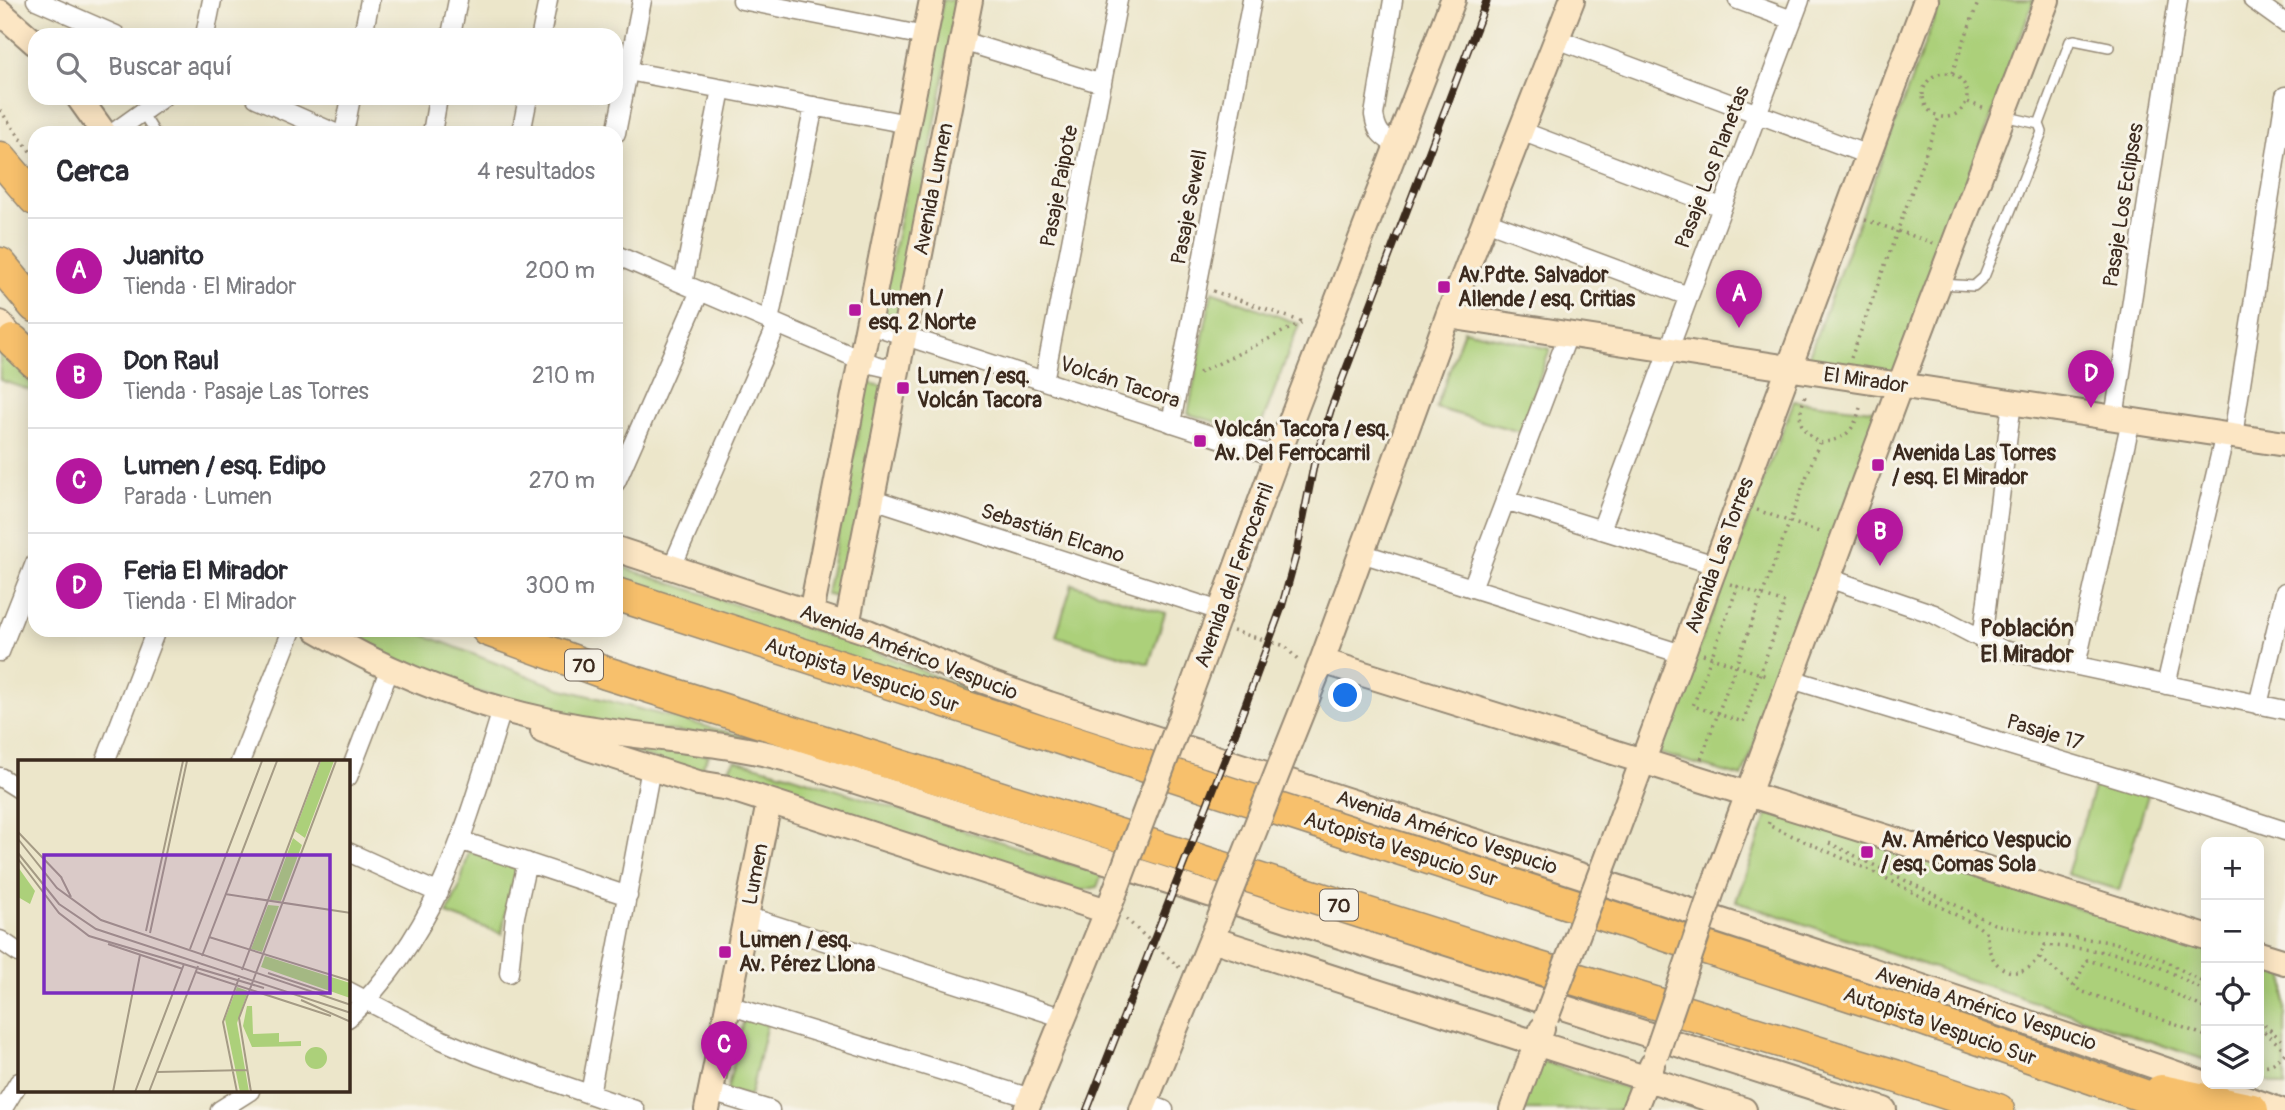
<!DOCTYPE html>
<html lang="es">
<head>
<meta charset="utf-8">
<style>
	body { margin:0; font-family:Pangolin,sans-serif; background:#f7f7f7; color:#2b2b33 }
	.controls { position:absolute; right:21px; bottom:21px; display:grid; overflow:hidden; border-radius:14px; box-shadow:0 4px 18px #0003 }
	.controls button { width:63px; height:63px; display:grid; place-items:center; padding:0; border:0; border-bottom:2px solid #e1e1e2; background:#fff; color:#2b2b33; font:35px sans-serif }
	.you { position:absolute; left:1346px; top:696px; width:24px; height:24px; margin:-18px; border:5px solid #fff; border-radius:50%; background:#1a73e8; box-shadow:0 0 0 10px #1a73e833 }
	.badge { display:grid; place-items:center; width:46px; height:46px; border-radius:50%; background:#b5179e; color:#fff; font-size:23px; font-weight:700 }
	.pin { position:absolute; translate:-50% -58px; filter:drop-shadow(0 2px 4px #0008) }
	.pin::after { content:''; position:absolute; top:37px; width:24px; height:21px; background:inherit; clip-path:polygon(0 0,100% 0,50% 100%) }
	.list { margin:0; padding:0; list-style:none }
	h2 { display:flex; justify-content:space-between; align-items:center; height:91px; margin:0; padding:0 28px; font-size:30px }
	h2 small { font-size:23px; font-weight:400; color:#7c7c81 }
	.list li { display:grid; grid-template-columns:46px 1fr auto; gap:21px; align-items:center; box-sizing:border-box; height:105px; padding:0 28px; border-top:2px solid #e1e1e2 }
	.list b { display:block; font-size:26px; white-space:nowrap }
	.list p { margin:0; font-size:23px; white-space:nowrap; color:#7c7c81 }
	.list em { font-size:23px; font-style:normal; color:#7c7c81 }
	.icon { flex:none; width:38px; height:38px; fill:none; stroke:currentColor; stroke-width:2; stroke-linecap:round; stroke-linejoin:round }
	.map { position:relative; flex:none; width:2285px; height:1110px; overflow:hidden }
	.search { position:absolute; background:#fff; box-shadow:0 4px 18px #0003; left:28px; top:28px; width:595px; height:77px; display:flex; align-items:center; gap:18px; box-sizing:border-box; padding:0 24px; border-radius:21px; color:#7c7c81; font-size:26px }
	.panel { position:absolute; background:#fff; box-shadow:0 4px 18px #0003; left:28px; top:126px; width:595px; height:511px; border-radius:21px }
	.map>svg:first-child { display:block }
	.green { fill:#acd07a; stroke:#747d4c; stroke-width:2 }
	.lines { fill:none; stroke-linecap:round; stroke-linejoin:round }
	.lane-casing { stroke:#948874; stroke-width:12 }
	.street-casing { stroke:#948874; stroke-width:21 }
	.secondary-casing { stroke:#948874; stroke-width:28 }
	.highway-casing { stroke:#948874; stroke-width:35 }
	.path { stroke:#948874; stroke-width:3.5; stroke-dasharray:2 5; stroke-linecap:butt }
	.lane { stroke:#fff; stroke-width:9 }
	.street { stroke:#fff; stroke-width:18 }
	.secondary { stroke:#fce6c4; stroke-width:24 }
	.highway { stroke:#f7c06c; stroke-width:32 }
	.rail-casing { stroke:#3b2a1e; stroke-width:8 }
	.rail { stroke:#f7f3e8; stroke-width:5; stroke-dasharray:16; stroke-linecap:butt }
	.secondary-bridge-casing { stroke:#948874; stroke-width:28; stroke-linecap:butt }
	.secondary-bridge { stroke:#fce6c4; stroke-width:24 }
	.poi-dot { fill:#b5179e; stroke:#f7f3e8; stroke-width:2.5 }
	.labels { text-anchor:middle; stroke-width:6; stroke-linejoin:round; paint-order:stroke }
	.shield { fill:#f7f3e8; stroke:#73665b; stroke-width:2 }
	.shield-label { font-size:19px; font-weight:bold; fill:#3b2a1e }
	.street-label { font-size:21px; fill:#3b2a1e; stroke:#f7f3e8 }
	.poi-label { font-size:21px; font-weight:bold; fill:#3b2a1e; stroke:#f7f3e8; text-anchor:start }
	.neighbourhood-label { font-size:23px; font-weight:bold; fill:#3b2a1e; stroke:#f7f3e8 }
	.inset-road { fill:none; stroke:#a59b85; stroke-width:2 }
	.view { fill:#7b2cbf; fill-opacity:0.15; stroke:#7b2cbf; stroke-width:3.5 }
	.inset-edge { fill:none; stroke:#3b2a1e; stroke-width:3.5 }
</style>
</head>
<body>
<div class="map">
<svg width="2285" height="1110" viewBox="0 0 2285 1110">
	<rect width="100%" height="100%" fill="#f7f3e8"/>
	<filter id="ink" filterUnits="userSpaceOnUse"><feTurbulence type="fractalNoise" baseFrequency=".0143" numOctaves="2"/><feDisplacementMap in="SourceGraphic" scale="14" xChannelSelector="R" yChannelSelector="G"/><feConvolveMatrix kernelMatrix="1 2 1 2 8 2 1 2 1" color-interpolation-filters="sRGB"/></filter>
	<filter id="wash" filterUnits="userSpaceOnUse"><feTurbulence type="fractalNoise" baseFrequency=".00686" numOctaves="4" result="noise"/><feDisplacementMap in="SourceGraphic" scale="28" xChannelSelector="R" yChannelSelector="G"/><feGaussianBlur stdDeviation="1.57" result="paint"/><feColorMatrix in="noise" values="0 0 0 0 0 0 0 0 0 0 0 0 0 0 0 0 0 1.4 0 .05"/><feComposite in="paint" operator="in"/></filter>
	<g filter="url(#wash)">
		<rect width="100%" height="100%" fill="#ece6ca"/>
		<path class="green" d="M 943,0 L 958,0 L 899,318 L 882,311 Z
			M 1941,0 L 2034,0 L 1897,373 L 1808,358 Z
			M 1212,291 L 1299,324 L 1258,434 L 1188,414 Z
			M 1464,330 L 1550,349 L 1520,432 L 1436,408 Z
			M 0,340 L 35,390 L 35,392 L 0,380 Z
			M 868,383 L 883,386 L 844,600 L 826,594 Z
			M 1794,401 L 1881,411 L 1742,777 L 1658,753 Z
			M 616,565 L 863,647 L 984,696 L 982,703 L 616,584 Z
			M 1072,584 L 1165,613 L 1149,664 L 1056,636 Z
			M 334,630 L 412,630 L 559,688 L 758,740 L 597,723 L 437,681 Z
			M 604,743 L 709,755 L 703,765 L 702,775 Z
			M 735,760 L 787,774 L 1102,874 L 1097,887 L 1080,891 L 729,777 L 728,769 Z
			M 2097,779 L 2148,795 L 2119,890 L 2067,874 Z
			M 1769,811 L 2206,948 L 2206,1060 L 1736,901 Z
			M 469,851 L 517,868 L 507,904 L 502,934 L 447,914 L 459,888 Z
			M 2259,964 L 2285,972 L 2285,1087 L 2259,1078 Z
			M 745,1014 L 768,1019 L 750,1096 L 727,1091 Z
			M 1539,1060 L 1632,1090 L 1624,1110 L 1521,1110 Z"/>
	</g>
	<g filter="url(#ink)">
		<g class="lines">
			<defs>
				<path id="lane" d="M 142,112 L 155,133
					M 2039,124 L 2070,41 L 2074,40 L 2109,47
					M 1940,284 L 1974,286 L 1984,277 L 2042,132 L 2039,124 L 2003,116"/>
				<path id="street" d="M 36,0 L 116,35
					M 742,0 L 925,36
					M 1393,0 L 1374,115 C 1377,134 1382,136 1397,146
					M 1738,0 L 1792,20
					M 2253,0 L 2285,23
					M 205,35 L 212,0
					M 363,35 L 370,0
					M 451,35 L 458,0
					M 541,35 L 548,0
					M 1557,39 L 1868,155
					M 962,41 L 1102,84
					M 628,71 L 908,124
					M 256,98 L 335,133
					M 1521,131 L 1721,207
					M 113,133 L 162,98
					M 344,133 L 351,98
					M 432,133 L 438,98
					M 521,133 L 528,98
					M 616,133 L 642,0
					M 1486,221 L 1688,296
					M 616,255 L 847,354 L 875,365 L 897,370
					M 683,284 L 721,89
					M 769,321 L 814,106
					M 869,324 L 1277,457
					M 1044,381 L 1118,0
					M 2114,418 L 2178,0
					M 1171,423 L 1252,0
					M 2233,436 L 2285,96
					M 616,482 L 700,291
					M 873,499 L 1220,611
					M 1505,500 L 1715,565
					M 1601,530 L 1800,0
					M 1361,553 L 1682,654
					M 672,567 L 777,325
					M 1828,578 L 1934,614 L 2003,650 L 2285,710
					M 1472,588 L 1568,335
					M 1982,640 L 2012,402
					M 0,652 L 35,563
					M 2076,665 L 2131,420
					M 1791,679 L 2177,796 L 2285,831
					M 2166,685 L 2225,434
					M 2258,705 L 2285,592
					M 105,762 L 156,630
					M 240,762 L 292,630
					M 0,777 L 19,789
					M 348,777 L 390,668
					M 462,841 L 628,896
					M 348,852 L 439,893
					M 746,916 L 1064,1018
					M 0,940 L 19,953
					M 509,973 L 515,916 L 527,862
					M 348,991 L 442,1040 L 479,1056 L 635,1110
					M 728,1005 L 1031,1098
					M 348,1018 C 440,931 466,826 502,710
					M 711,1092 L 770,1110
					M 590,1094 L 651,768
					M 1145,1103 L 1164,1110
					M 2,1110 L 19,1082
					M 220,1110 L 250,1091"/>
				<path id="secondary" d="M 0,12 L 35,43
					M 79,98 L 104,133
					M 1448,316 L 2285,444
					M 0,323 L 24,355
					M 616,549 L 868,632 L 984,681 L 1049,704 C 1460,838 1873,965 2279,1110
					M 811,613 L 932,0
					M 847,625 L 970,0
					M 317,630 C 406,683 505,717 607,731 C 667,740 729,743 787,759 L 1884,1110
					M 1322,661 L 2206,937
					M 1182,715 L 1277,457 L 1453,0
					M 543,731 L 588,748 L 698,783 L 729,788 L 1107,911
					M 1284,756 L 1322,661 L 1448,316 L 1572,0
					M 1608,854 L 1926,0
					M 1713,888 L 1900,385 L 2047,0
					M 1212,939 L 1744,1110
					M 2259,954 L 2285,962
					M 707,1110 L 769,803
					M 1026,1110 L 1113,897
					M 1142,1110 L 1217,926
					M 1512,1110 L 1542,1029
					M 1634,1110 L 1652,1065"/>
				<path id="highway" d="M 0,158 L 35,199
					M 0,264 L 35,306
					M 13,341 L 35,362
					M 616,594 L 1894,1009 L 2185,1110
					M 488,630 L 606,673 L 1536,967 L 1895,1076 L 1998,1110
					M 2161,1091 L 2252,1110"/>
			</defs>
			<use href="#lane" class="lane-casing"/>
			<use href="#street" class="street-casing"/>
			<use href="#secondary" class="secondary-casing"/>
			<use href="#highway" class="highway-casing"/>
			<path class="path" d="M 1952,73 L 1979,0
				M1923 95a22 22 0 1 1 44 0a22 22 0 1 1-44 0Z
				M 1968,102 L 1985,109
				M 0,110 L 35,158
				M 1865,220 L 1934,243
				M 1213,291 L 1303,322
				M 1851,358 L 1939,117
				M 1199,373 L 1303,322
				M 1805,396 C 1797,421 1798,427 1819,443 C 1847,439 1854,432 1861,404
				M 1757,510 L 1822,533
				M 1730,584 C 1748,590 1766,597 1785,603 L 1743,722 L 1693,706 L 1738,586
				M 1233,631 L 1282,645 L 1287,648 L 1300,663
				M 1703,654 L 1769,677
				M 1701,759 L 1819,443
				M 1769,822 L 1768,825 L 1876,873 L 1979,927 L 1987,933 C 1987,978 2030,987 2045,945 C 2072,948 2100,950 2127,956 C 2154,962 2182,978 2206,992
				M 1829,843 L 1994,924 L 2043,934 L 2112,942 L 2136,949 L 2164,960 L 2206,984
				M 1126,919 L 1180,968
				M 2040,958 L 2080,991 L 2118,1003 L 2206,1036
				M 2074,986 L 2087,960 L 2132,973 L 2206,1009
				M 2259,1020 L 2285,1043
				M 2259,1027 L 2285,1050
				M 2259,1066 C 2272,1066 2276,1062 2285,1053"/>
			<use href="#lane" class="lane"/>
			<use href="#street" class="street"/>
			<use href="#secondary" class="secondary"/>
			<use href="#highway" class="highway"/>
			<defs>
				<path id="rail" d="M 1087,1110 L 1231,744 L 1282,606 L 1296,555 L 1314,464 L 1331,409 L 1487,0"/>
			</defs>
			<use href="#rail" class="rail-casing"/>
			<use href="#rail" class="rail"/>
			<defs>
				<path id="secondary-bridge" d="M 1114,894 L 1182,715
					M 1219,920 L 1284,756
					M 1546,1018 L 1608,854
					M 1656,1055 L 1713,888"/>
			</defs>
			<use href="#secondary-bridge" class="secondary-bridge-casing"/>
			<use href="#secondary-bridge" class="secondary-bridge"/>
		</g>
	</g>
	<g class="poi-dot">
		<rect x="1437" y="280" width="14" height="14" rx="3.5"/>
		<rect x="848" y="303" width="14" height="14" rx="3.5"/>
		<rect x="896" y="381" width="14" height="14" rx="3.5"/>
		<rect x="1193" y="434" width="14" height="14" rx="3.5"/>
		<rect x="1871" y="458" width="14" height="14" rx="3.5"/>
		<rect x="1860" y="845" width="14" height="14" rx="3.5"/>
		<rect x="718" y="945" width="14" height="14" rx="3.5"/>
	</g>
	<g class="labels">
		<g class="shield">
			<rect x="565" y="649.5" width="38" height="31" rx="5"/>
			<rect x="1320" y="889.5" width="38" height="31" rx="5"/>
		</g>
		<g class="shield-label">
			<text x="584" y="672">70</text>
			<text x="1339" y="912">70</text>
		</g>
		<g class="street-label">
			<text transform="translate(1712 167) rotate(-69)" y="7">Pasaje Los Planetas</text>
			<text transform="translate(1059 186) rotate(-79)" y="7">Pasaje Paipote</text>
			<text transform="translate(933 189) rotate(-79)" y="7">Avenida Lumen</text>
			<text transform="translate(2123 205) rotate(-81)" y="7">Pasaje Los Eclipses</text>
			<text transform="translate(1189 207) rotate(-79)" y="7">Pasaje Sewell</text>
			<text transform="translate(1866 380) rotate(8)" y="7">El Mirador</text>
			<text transform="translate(1120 382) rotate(18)" y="7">Volcán Tacora</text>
			<text transform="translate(1053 533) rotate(18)" y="7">Sebastián Elcano</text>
			<text transform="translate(1719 555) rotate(-70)" y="7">Avenida Las Torres</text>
			<text transform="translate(1234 575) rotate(-70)" y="7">Avenida del Ferrocarril</text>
			<text transform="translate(909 652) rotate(21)" y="7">Avenida Américo Vespucio</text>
			<text transform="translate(862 675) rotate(18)" y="7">Autopista Vespucio Sur</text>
			<text transform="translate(2045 732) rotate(17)" y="7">Pasaje 17</text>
			<text transform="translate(1447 832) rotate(18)" y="7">Avenida Américo Vespucio</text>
			<text transform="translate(1401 849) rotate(18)" y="7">Autopista Vespucio Sur</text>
			<text transform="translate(755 874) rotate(-79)" y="7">Lumen</text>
			<text transform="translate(1986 1008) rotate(18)" y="7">Avenida Américo Vespucio</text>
			<text transform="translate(1940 1026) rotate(19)" y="7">Autopista Vespucio Sur</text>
		</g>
		<g class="poi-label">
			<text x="1458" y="282">Av.Pdte. Salvador<tspan x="1458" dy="24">Allende / esq. Critias</tspan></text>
			<text x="869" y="305">Lumen /<tspan x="869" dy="24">esq. 2 Norte</tspan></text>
			<text x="917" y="383">Lumen / esq.<tspan x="917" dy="24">Volcán Tacora</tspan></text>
			<text x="1214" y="436">Volcán Tacora / esq.<tspan x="1214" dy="24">Av. Del Ferrocarril</tspan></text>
			<text x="1892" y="460">Avenida Las Torres<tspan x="1892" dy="24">/ esq. El Mirador</tspan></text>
			<text x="1881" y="847">Av. Américo Vespucio<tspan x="1881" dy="24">/ esq. Comas Sola</tspan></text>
			<text x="739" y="947">Lumen / esq.<tspan x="739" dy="24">Av. Pérez Llona</tspan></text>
		</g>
		<g class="neighbourhood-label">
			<text x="2027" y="636">Población<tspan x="2027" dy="26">El Mirador</tspan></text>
		</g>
	</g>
	<g transform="translate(18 760)">
		<rect width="332" height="332" fill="#ece6ca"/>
		<path d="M 303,1 L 316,1 L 287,78 L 277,71 ZM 275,78 L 284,85 L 263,141 L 252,140 ZM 0,107 L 17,131 L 12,144 L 0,137 ZM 250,145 L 261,146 L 244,192 L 233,189 ZM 247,196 L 332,223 L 332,238 L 243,207 ZM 219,227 L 230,231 L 219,263 L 231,332 L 222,332 L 207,259 ZM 229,246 L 234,246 L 235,274 L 261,273 L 261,282 L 283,281 L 283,286 L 234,287 L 225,266 ZM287 298a11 11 0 1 1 22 0a11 11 0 1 1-22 0Z" fill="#acd07a"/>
		<path class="inset-road" d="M 0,72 L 44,118M 0,79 L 39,128 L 83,160 L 333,245M 0,93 L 41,144 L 78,169 L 333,253M 0,99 L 41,153 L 71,176 L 246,228M 43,117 L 53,137M 207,134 L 333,153M 128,171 L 165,1M 132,173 L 169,1M 191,177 L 333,221M 90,184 L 165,209M 172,189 L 244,1M 184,196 L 259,1M 224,210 L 302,1M 178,212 L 313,256M 250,213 L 313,234M 283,240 L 333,262M 139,312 L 229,310M 95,332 L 122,195M 117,332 L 166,204M 131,332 L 180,206M 219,332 L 205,262 L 221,218M 233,332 L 221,258 L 318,1"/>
		<path class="view" d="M 26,95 L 312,95 L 312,233 L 26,233 Z"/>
		<rect width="332" height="332" class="inset-edge"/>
	</g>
</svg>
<div class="controls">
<button>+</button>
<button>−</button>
<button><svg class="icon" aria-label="locate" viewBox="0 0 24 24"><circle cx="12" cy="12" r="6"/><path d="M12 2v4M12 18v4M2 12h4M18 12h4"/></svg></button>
<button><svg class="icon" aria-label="layers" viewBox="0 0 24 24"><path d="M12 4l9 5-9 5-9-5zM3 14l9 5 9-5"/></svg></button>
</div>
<div class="you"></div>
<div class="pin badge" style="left:1739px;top:328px">A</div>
<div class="pin badge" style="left:1880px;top:566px">B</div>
<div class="pin badge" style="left:724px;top:1079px">C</div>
<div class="pin badge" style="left:2091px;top:408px">D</div>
<div class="search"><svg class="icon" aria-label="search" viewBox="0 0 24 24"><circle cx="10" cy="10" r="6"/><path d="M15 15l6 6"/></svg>Buscar aquí</div>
<section class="panel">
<h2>Cerca<small>4 resultados</small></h2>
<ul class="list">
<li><span class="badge">A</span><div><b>Juanito</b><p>Tienda · El Mirador</p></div><em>200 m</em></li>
<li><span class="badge">B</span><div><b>Don Raul</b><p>Tienda · Pasaje Las Torres</p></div><em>210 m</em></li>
<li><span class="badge">C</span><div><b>Lumen / esq. Edipo</b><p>Parada · Lumen</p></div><em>270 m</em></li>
<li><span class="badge">D</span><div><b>Feria El Mirador</b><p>Tienda · El Mirador</p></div><em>300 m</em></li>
</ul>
</section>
</div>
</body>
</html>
